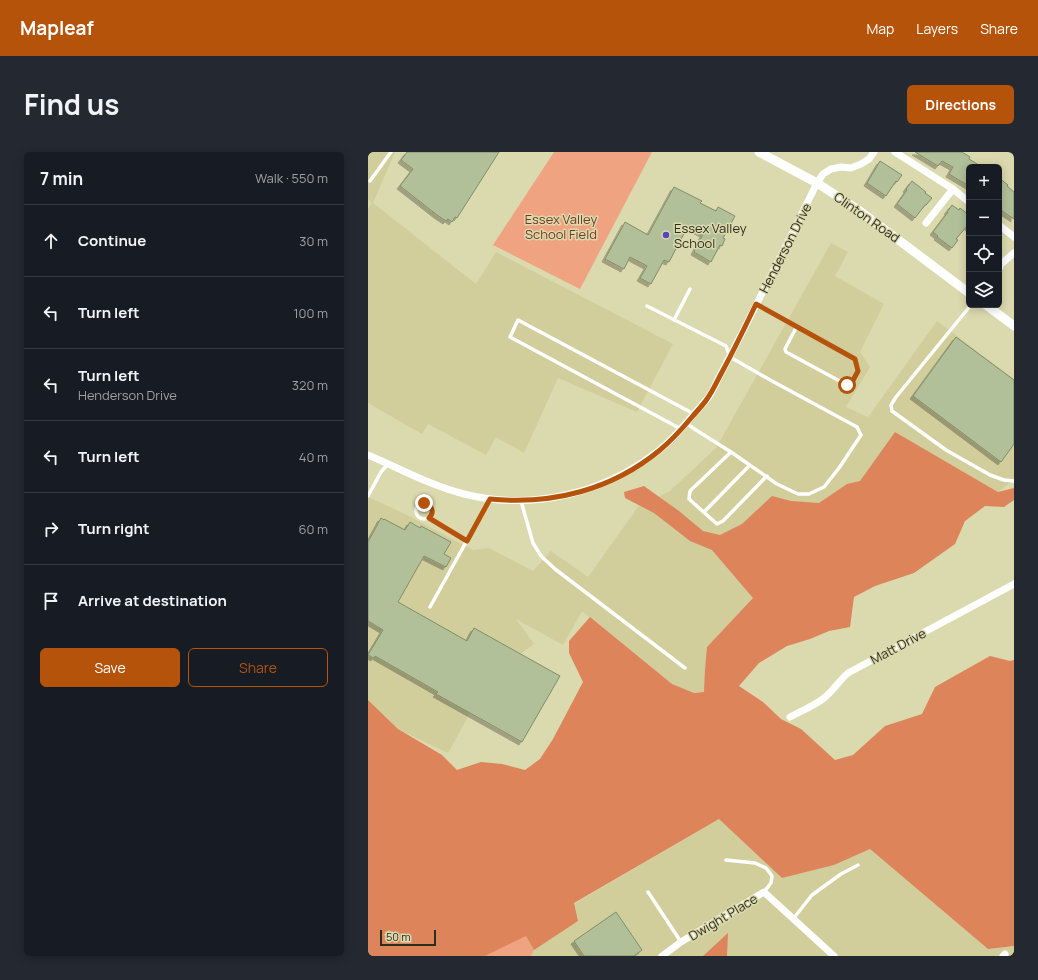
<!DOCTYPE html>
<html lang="en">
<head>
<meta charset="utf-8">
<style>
	body { margin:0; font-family:Manrope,sans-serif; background:#242831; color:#f1f3f6 }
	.controls { position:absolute; right:12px; top:12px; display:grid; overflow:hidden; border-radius:6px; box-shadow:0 2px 10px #0003 }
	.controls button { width:36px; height:36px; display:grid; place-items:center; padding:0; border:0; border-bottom:1px solid #363941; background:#171b24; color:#f1f3f6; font:20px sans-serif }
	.scale { position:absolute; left:12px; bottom:10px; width:56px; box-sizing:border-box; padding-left:4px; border:2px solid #2e2d1c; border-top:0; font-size:11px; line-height:14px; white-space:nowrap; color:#2e2d1c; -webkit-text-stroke:3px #dbd9ae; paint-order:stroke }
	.stop { position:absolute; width:12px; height:12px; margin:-9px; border:3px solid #b45309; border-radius:50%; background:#fff }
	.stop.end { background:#b45309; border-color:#fff; box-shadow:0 1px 4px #0008 }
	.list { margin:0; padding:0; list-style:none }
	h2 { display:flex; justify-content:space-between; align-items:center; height:52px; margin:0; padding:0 16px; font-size:17px }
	h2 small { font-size:13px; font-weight:400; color:#9ea1a6 }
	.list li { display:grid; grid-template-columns:26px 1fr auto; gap:12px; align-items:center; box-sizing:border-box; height:72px; padding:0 16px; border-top:1px solid #363941 }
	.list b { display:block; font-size:15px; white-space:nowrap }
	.list p { margin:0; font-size:13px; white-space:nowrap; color:#9ea1a6 }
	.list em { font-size:13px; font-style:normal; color:#9ea1a6 }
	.actions { display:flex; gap:8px; padding:12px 16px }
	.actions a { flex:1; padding:9px 0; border:1px solid #b45309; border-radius:6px; text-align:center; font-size:14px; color:#b45309 }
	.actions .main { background:#b45309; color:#fff }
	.icon { flex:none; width:22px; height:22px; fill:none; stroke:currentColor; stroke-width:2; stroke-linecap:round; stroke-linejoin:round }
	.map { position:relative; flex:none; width:646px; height:804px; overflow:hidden; border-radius:6px }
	header { display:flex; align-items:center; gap:24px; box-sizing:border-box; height:56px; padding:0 20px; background:#b45309; color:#fff }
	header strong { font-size:19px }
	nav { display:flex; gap:22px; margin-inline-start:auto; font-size:14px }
	.intro { display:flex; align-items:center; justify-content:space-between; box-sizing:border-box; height:96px; padding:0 24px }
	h1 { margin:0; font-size:28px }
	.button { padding:10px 18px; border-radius:6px; background:#b45309; color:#fff; font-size:14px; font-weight:700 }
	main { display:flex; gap:24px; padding:0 24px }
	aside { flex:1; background:#171b24; border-radius:6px; box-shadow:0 2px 10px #0003 }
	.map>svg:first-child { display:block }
	.built { fill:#d1ce9c }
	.green { fill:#efa381 }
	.forest { fill:#dd845b }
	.building { fill:#b1c099; stroke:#808e69; filter:url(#shadow) }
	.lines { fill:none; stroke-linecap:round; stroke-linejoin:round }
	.service { stroke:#fff; stroke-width:3.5 }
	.minor { stroke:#fff; stroke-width:7 }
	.tertiary { stroke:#fff; stroke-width:9 }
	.route { stroke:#b45309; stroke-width:5 }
	.poi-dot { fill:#5844bc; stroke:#dbd9ae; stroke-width:1.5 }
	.labels { text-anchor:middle; stroke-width:3; stroke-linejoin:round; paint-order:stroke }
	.street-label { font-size:13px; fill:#2e2d1c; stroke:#dbd9ae }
	.park-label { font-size:13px; fill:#72381c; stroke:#dbd9ae }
	.poi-label { font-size:13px; fill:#2e2d1c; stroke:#dbd9ae; text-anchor:start }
</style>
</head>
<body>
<header>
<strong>Mapleaf</strong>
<nav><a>Map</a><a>Layers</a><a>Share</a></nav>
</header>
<div class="intro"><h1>Find us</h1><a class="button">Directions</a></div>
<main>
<aside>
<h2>7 min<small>Walk · 550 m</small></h2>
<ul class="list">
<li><svg class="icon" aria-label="ahead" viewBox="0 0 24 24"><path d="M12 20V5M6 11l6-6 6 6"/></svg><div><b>Continue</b></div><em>30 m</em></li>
<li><svg class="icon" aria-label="left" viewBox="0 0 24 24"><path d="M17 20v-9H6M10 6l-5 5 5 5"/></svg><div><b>Turn left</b></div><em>100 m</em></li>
<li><svg class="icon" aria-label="left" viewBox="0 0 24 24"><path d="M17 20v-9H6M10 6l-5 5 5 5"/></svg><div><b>Turn left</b><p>Henderson Drive</p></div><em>320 m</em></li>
<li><svg class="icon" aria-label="left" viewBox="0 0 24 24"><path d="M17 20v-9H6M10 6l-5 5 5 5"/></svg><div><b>Turn left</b></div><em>40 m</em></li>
<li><svg class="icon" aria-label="right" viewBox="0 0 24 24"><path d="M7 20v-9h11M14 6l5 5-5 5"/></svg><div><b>Turn right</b></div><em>60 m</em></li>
<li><svg class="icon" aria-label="arrive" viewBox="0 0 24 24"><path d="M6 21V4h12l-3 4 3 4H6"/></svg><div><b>Arrive at destination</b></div></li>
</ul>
<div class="actions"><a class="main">Save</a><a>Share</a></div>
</aside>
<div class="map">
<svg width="646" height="804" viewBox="0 0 646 804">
	<defs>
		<filter id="shadow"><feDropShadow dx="-3" dy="3" stdDeviation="0" flood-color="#0004"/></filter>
	</defs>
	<rect width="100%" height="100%" fill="#dbd9ae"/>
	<path class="built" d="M 0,0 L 27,0 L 5,51 L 108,132 L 128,100 L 305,192 L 269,260 L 190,226 L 156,301 L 128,285 L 118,303 L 60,272 L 54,282 L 0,251 L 0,57 L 4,51 L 0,47 Z
		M 463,91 L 480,100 L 467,124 L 516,152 L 492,200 L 502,215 L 478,255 L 500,265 L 569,169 L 646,227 L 646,327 L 630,340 L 527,280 L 489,334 L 385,446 L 339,495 L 337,517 L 337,540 L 326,541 L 304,532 L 214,459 L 195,493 L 148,467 L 166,492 L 98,542 L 111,563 L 102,561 L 80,601 L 30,577 L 0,548 L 0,345 L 35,361 L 105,398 L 121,396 L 165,419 L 183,399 L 220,425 L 270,355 L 302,339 L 348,296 Z
		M 351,667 L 414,726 L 466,713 L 502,697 L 620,797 L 646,794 L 646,804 L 163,804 L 166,797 L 206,752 Z"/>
	<path class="green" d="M 186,0 L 284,0 L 212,137 L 125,93 Z
		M 158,783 L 166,798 L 163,804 L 117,804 Z"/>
	<path class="forest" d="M 527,280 L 630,340 L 646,336 L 646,348 L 636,355 L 617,354 L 597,369 L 587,392 L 546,421 L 507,434 L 486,445 L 482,475 L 461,479 L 442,487 L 419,494 L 391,511 L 371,534 L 395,550 L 413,567 L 433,577 L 467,608 L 485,603 L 517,574 L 554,562 L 567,535 L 622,504 L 642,509 L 646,508 L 646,794 L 620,797 L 502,697 L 466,713 L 414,726 L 351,667 L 206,751 L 210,769 L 166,798 L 158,784 L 117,804 L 0,804 L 0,548 L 30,577 L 74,603 L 89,618 L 113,610 L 134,612 L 157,618 L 172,607 L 185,587 L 215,530 L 201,501 L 201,489 L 222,465 L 304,532 L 326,541 L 336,540 L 337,517 L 339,495 L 385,446 L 344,398 L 322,389 L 286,361 L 257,346 L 256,340 L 276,334 L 311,359 L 335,379 L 352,383 L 374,372 L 404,344 L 423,349 L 451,351 L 479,332 L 492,329 Z
		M 360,781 L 359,804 L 335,804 Z"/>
	<path class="building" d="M 39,0 L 131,0 L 89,66 L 87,65 L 84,70 L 80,67 L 78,69 L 69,63 L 32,34 L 45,17 L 33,8 Z
		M 547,0 L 594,0 L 602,5 L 601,7 L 614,15 L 601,15 L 601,34 L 581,22 L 585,15 L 574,9 L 570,14 Z
		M 512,9 L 534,23 L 529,30 L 528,29 L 518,44 L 499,31 Z
		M 631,26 L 640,33 L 639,34 L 646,40 L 646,67 L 631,57 Z
		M 544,29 L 558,40 L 557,41 L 564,46 L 558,53 L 557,53 L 547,66 L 529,52 L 539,38 L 538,37 Z
		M 306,35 L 334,49 L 332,51 L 348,59 L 350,55 L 367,64 L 355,86 L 357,87 L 354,94 L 352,93 L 343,110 L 326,100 L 335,82 L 320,74 L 301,110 L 296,108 L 283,132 L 272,126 L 279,114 L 262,105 L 256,117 L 237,107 L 257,70 L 280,83 Z
		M 584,53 L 591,58 L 592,56 L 601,63 L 601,76 L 599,74 L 588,87 L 590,88 L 584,96 L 569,85 L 570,84 L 565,80 L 580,60 L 579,60 Z
		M 588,185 L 646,228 L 646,292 L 633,310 L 545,244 Z
		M 13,366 L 16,368 L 16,367 L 37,378 L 42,370 L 52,376 L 53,374 L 83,390 L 76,402 L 83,406 L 78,415 L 56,404 L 30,450 L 99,489 L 106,476 L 192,524 L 154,590 L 68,542 L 70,540 L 7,504 L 6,506 L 0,503 L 15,478 L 0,469 L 0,390 Z
		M 248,760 L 274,798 L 266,804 L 216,804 L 206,789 Z"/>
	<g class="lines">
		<path class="service" d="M 2,29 L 23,0
			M 388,153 L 487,207 L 490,219 L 483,232 L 479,233 L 418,200 L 417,197 L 429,174
			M 603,153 L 528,245 L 523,253 L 524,259 L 578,298 L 622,323 L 636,328 L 646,329
			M 279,154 L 358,194 L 362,205 L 404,229 L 489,275 L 493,283 L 471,316 L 456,335 L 441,342 L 430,342 L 409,332 L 363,300
			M 306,168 L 322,137
			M 318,271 L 328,278 L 363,300 L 322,339 L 321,347 L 349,372 L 355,369 L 399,324
			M 313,277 L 142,185 L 150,168 L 326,262
			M 0,344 L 13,320 L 20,312
			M 153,349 L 165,391 L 173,404 L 187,417 L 317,516
			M48 359a8 8 0 1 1 16 0a8 8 0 1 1-16 0Z
			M 336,360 L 382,313
			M 61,366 L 99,389
			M 62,455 L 122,347
			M 358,708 L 387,711 L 398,716 L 404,724 L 403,731 L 396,740
			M 280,740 L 313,790
			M 425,767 L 444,743 L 473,722 L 490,713"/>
		<path class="minor" d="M 527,0 L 585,37 L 601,50
			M 558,71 L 585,37
			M 631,73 L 646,85
			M 631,117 L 633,112 L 646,101
			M 0,303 C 31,316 63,334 96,342 C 164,359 235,342 290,299 C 304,288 314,276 325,263 C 330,257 335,252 340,246 C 344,241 347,233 350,227 C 359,210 367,194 376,177 C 401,128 425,80 449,31 L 455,22 L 463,17 L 473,15 L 483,16 L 493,12 L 501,7 L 506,0
			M 422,565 C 433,559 446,554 456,546 C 465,539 471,529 480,521 L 646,432
			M 294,804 L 313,790 L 396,740 L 466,804
			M 635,804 L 637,802"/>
		<path class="tertiary" d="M 391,0 L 449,31 L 492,59 L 601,141
			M 618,153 L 646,174"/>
	</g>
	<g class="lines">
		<path class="route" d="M 56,351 C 64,353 67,360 61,366 L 99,389 L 122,347 C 184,353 244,338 292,298 C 304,288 314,277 324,265 C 329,259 335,253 339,247 C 345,239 349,229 354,220 C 366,198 377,175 388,152 L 487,207 L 490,219 L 483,232 L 479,233"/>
	</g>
	<circle class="poi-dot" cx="298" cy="83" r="4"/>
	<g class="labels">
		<g class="street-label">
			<text transform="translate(499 65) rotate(35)" y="5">Clinton Road</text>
			<text transform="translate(417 96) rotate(-63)" y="5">Henderson Drive</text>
			<text transform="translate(530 494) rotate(-28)" y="5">Matt Drive</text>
			<text transform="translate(355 765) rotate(-31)" y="5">Dwight Place</text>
		</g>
		<g class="park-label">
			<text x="193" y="72">Essex Valley<tspan x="193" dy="15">School Field</tspan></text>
		</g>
		<g class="poi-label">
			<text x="306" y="81">Essex Valley<tspan x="306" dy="15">School</tspan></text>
		</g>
	</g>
</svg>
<div class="controls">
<button>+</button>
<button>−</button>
<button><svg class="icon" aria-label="locate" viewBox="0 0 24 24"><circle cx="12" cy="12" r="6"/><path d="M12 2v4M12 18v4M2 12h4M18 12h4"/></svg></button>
<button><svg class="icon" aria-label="layers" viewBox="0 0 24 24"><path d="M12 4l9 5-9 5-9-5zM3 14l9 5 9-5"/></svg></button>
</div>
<div class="scale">50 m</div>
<div class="stop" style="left:479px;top:233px"></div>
<div class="stop end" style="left:56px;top:351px"></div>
</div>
</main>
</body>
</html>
